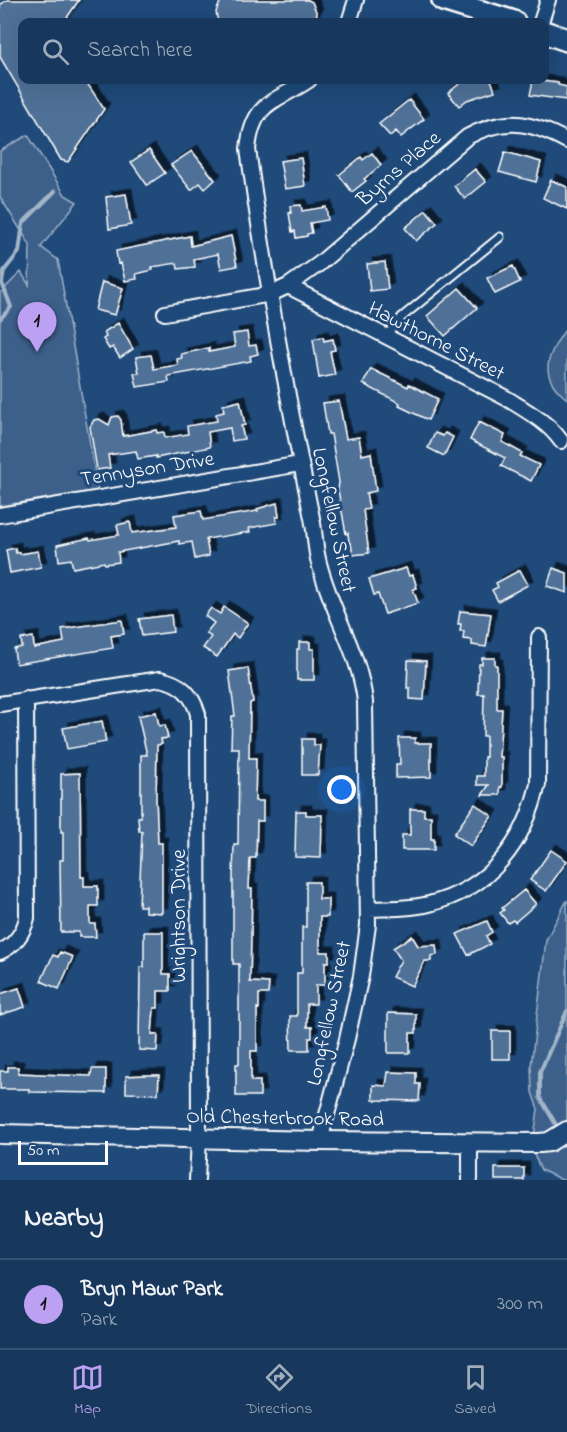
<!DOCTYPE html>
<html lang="en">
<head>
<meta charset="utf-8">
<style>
	body { margin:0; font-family:"Indie Flower",sans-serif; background:#244365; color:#f1f3f6 }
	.scale { position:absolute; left:18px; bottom:15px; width:90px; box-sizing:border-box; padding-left:6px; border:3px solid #fff; border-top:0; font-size:16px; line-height:21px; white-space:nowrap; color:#fff; -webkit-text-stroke:4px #1f4a7a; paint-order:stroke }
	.you { position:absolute; left:342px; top:790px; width:21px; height:21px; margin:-15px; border:4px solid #fff; border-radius:50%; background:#1a73e8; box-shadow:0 0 0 9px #1a73e833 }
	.badge { display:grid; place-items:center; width:39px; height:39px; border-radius:50%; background:#bca0f2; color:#111; font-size:20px; font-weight:700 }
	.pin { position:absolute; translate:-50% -50px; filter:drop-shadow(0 2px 3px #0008) }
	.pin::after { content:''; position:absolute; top:32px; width:21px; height:18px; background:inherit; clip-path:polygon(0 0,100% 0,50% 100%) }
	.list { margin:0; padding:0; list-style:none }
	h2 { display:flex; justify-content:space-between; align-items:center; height:78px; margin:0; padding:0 24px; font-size:26px }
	h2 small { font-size:20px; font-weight:400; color:#9eacbb }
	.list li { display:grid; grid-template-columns:39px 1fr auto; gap:18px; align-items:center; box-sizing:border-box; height:90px; padding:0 24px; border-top:2px solid #365272 }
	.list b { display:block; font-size:22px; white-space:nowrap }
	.list p { margin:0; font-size:20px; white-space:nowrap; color:#9eacbb }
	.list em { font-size:20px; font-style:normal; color:#9eacbb }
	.icon { flex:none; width:33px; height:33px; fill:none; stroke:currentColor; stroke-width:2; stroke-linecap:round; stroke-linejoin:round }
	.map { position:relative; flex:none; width:567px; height:1180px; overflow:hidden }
	.search { position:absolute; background:#17385c; box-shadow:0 6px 24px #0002; left:18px; right:18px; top:18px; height:66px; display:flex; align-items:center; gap:15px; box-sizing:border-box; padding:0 21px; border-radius:12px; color:#9eacbb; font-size:22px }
	.sheet { height:168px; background:#17385c }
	nav { display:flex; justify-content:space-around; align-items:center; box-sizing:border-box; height:84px; border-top:2px solid #365272; background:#17385c; font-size:16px; color:#9eacbb }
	nav a { display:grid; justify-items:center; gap:3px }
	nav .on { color:#bca0f2 }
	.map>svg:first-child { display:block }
	.green { fill:#3c618b; stroke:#9eb0c5; stroke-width:1.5 }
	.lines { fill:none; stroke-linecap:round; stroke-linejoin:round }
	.stream { stroke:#a3b5c8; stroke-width:4 }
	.building { fill:#507197; stroke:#fff; stroke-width:1.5; filter:url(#shadow) }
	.lane-casing { stroke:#fff; stroke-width:11 }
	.street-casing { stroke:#fff; stroke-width:18 }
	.secondary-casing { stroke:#fff; stroke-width:22 }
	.primary-casing { stroke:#fff; stroke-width:26 }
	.lane { stroke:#1f4a7a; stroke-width:7 }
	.street { stroke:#1f4a7a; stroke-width:14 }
	.secondary { stroke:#1f4a7a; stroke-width:18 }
	.primary { stroke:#1f4a7a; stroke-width:21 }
	.labels { text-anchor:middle; stroke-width:6; stroke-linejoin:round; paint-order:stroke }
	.street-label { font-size:21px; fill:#fff; stroke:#1f4a7a }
</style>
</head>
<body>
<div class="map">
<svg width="567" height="1180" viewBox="0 0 567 1180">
	<defs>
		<filter id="shadow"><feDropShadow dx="5.5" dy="-5.5" stdDeviation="0" flood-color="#0009"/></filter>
	</defs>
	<rect width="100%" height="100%" fill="#1f4a7a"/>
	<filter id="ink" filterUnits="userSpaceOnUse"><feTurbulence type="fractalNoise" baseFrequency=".0167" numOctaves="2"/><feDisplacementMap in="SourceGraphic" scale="12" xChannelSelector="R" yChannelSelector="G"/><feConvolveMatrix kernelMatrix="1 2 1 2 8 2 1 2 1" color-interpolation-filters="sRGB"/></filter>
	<g filter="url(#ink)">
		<path class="green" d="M 28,135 L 65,195 L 77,202 L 41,247 L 58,260 L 98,490 L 0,506 L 0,293 L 21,272 L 29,285 L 30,245 L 0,197 L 0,151 Z
			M 567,327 L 567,399 C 536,375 548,354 567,327 Z
			M 567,900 L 567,1180 L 562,1180 L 541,1170 L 532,1150 L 538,1109 L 532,1092 L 531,1066 L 546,940 Z"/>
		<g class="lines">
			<path class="stream" d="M 0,319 L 11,307 L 2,283 L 4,271 L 19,252 L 23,223 L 55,191
				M 559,1130 L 540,1097 L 540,1072 L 567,1011"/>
		</g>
		<path class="building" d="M 7,0 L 79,0 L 64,22 L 22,22 L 22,80 L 85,80 L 104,109 L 68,162 L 61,160 L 0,57 L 0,5 Z
			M 221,0 L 308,0 L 312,2 L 317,14 L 313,22 L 218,22 L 216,12 Z
			M 472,80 L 491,80 L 495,91 L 467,100 L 459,106 L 448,93 L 462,82 Z
			M 533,80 L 558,83 L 558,85 L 567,87 L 566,100 L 530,95 Z
			M 409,100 L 424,119 L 401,137 L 396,131 L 390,136 L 379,124 Z
			M 149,150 L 165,173 L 147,185 L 131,162 Z
			M 192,151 L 215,180 L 205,189 L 200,183 L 191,190 L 171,165 Z
			M 505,152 L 541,162 L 536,182 L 499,172 Z
			M 372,153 L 381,165 L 364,179 L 366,181 L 352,192 L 339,175 L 361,157 L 363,160 Z
			M 301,158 L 305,186 L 285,189 L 280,161 Z
			M 475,169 L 486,182 L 465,199 L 454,186 Z
			M 551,180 L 567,187 L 567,209 L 543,198 Z
			M 126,194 L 131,225 L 109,229 L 106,197 Z
			M 301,205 L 302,211 L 326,207 L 328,220 L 310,223 L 312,233 L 307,234 L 307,236 L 296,238 L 295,231 L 292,232 L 289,213 L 291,213 L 290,206 Z
			M 426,210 L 437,223 L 416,241 L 405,228 Z
			M 190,236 L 191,246 L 231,236 L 237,266 L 221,269 L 218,254 L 194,259 L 195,267 L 178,269 L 177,263 L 152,267 L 153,270 L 136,274 L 137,279 L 125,281 L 121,263 L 118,264 L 116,251 Z
			M 385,262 L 388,289 L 370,291 L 367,264 Z
			M 513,266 L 520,282 L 495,294 L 487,278 Z
			M 102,282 L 123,288 L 115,315 L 95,310 Z
			M 459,288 L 477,308 L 445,336 L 427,316 Z
			M 118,323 L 133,349 L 120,358 L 113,347 L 109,349 L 103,339 L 106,337 L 104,332 Z
			M 247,332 L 249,346 L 256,345 L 258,354 L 250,356 L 251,361 L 168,376 L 169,382 L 137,387 L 134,373 L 139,373 L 136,357 L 151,355 L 154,369 L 178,365 L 177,359 L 182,358 L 181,354 L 209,348 L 209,352 L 235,347 L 233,334 Z
			M 323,337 L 324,341 L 333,339 L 335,350 L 330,351 L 335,375 L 319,378 L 313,339 Z
			M 371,369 L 408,387 L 409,384 L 438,399 L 428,420 L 399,406 L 400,403 L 363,384 Z
			M 240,401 L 245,425 L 241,426 L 244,439 L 232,441 L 230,428 L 208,432 L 210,447 L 156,458 L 156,456 L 138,459 L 136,451 L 108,455 L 110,468 L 97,470 L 90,427 L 94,420 L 99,419 L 109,425 L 112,417 L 118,416 L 121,420 L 123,436 L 157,430 L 157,433 L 164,432 L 165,438 L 188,434 L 187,426 L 217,421 L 216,414 L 224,412 L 223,405 Z
			M 339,401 L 346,439 L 359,437 L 362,455 L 371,453 L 376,491 L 366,493 L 369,509 L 363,510 L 369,553 L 353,555 L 351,543 L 349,543 L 348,533 L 346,534 L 338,490 L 339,482 L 331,434 L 328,434 L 323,403 Z
			M 479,422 L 505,435 L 502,442 L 522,453 L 520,456 L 539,465 L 531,481 L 501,466 L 505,458 L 470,440 Z
			M 435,433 L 443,436 L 445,433 L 453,437 L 444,456 L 428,448 Z
			M 277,503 L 279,517 L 276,517 L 277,523 L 249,528 L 250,532 L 206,539 L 209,556 L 195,559 L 192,542 L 179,544 L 179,541 L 118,552 L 119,562 L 105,564 L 104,562 L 73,568 L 71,559 L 59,561 L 57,545 L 89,538 L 90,540 L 119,535 L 117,525 L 130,522 L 132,533 L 176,527 L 174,515 L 201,511 L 203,520 L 258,511 L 257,509 Z
			M 15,548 L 16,553 L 20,552 L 20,554 L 38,551 L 41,567 L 10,573 L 6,550 Z
			M 406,568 L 409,576 L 413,575 L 417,588 L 413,589 L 418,603 L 385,614 L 378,594 L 374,595 L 369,579 Z
			M 553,568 L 567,573 L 567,593 L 547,586 Z
			M 520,570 L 528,585 L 498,601 L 492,590 L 498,587 L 496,583 Z
			M 224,607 L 248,623 L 238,638 L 233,634 L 217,657 L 203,648 L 211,637 L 206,633 L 214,623 L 205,616 L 211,608 L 220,614 Z
			M 460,611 L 491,614 L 486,647 L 472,645 L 472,640 L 463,639 L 464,631 L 460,631 L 461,624 L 458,624 Z
			M 171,615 L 173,632 L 142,636 L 139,619 Z
			M 122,620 L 124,634 L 111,636 L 113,648 L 16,664 L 14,649 L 22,647 L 21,639 L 33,637 L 34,648 L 64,642 L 62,629 Z
			M 299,642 L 310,642 L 310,649 L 314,649 L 314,680 L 297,680 L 297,649 L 299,649 Z
			M 482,658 L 495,658 L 495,665 L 497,665 L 497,709 L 502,709 L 499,757 L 502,757 L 502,787 L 500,787 L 500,795 L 482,795 L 489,785 L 477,785 L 477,776 L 484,776 L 484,757 L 486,757 L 486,736 L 483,736 L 484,694 L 478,694 L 479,664 L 482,664 Z
			M 408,660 L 426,661 L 424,700 L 410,699 L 410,688 L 407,688 Z
			M 248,668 L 253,702 L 250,703 L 249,758 L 256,758 L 255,801 L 263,801 L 263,821 L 257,821 L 256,858 L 250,858 L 249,889 L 252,889 L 250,982 L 269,983 L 268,994 L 259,994 L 259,1009 L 257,1008 L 257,1051 L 251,1051 L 251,1081 L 260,1081 L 260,1096 L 236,1096 L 236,1064 L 239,1064 L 239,964 L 233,964 L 233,876 L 234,845 L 238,845 L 239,748 L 231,748 L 232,716 L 235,716 L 229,671 Z
			M 156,712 L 159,726 L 165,725 L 168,738 L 161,739 L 162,744 L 157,745 L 156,799 L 158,843 L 162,843 L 162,913 L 145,912 L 145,906 L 139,906 L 142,831 L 139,831 L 138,817 L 141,817 L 141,755 L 147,755 L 138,716 Z
			M 102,721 L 106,742 L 67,749 L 63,728 Z
			M 399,738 L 415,738 L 415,743 L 431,743 L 431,777 L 396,778 L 396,764 L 400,764 Z
			M 302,739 L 314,739 L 314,745 L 320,745 L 318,775 L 302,775 Z
			M 80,773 L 81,877 L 84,877 L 84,886 L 98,886 L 98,906 L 90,906 L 90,924 L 95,924 L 96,937 L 79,937 L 79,932 L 61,932 L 60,860 L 63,860 L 63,832 L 61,832 L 61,774 Z
			M 475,804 L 492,816 L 471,846 L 454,834 Z
			M 410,809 L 424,809 L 424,816 L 431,816 L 431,839 L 434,839 L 434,850 L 402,850 L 402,835 L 410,835 Z
			M 296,811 L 306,811 L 306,815 L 322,815 L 321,858 L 295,857 Z
			M 551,850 L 567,861 L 546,891 L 530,880 Z
			M 306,882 L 319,882 L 319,899 L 328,899 L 328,917 L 320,917 L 320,952 L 329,952 L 329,962 L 325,962 L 325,985 L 316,985 L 316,1004 L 307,1004 L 307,1027 L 312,1027 L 312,1038 L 309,1038 L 309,1050 L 291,1050 L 290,1016 L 297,1016 L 297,973 L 302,973 L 302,927 L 306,927 Z
			M 524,890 L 536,904 L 515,922 L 513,920 L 508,923 L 500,913 L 504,910 L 502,908 Z
			M 487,921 L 492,932 L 486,936 L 490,944 L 468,955 L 457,934 Z
			M 144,932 L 163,932 L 163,974 L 170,974 L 170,991 L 158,991 L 158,1008 L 154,1008 L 152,1034 L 158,1035 L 157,1051 L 139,1050 L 140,967 L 144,967 Z
			M 412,936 L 418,946 L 436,945 L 437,955 L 431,956 L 431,961 L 425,961 L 412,986 L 392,977 L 401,960 L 393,948 Z
			M 60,952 L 73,957 L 59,989 L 41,981 L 53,955 L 58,957 Z
			M 19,988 L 25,1007 L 0,1015 L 0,994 Z
			M 388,1013 L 416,1014 L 416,1033 L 410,1033 L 410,1053 L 388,1053 Z
			M 492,1031 L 510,1031 L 510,1059 L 492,1059 Z
			M 8,1067 L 18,1067 L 18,1073 L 61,1075 L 91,1076 L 92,1069 L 106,1069 L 106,1093 L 29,1092 L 29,1089 L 0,1089 L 0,1071 L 8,1071 Z
			M 388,1072 L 416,1073 L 416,1084 L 420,1084 L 419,1101 L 373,1100 L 373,1085 L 386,1086 Z
			M 145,1075 L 159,1075 L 158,1094 L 126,1093 L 126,1076 Z
			M 495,1168 L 524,1168 L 524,1180 L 495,1180 Z"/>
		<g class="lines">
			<defs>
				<path id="lane" d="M 386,336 L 402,317 L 500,237"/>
				<path id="street" d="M 349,22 L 356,0
					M 541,22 L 548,0
					M 309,80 C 275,103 253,100 248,149 C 265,273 287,396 312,518 C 315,532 315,546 318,559 C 329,608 360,652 365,702 L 368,925 L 361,976 L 347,1039 L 320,1141
					M 288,286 L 506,398 C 525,410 548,422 561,441
					M 165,313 L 271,294 L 288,286 L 319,264 L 467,137 C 505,117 530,121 567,141
					M 0,515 L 300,464
					M 0,704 L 160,679 C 181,683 192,694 198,714 L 199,1138 L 197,1180
					M 369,909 C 389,908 410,909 429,904 C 490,889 525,842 538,784 L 539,637
					M 0,952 C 15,945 23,934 27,918 L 26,699
					M 470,1141 L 470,1180"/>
				<path id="secondary" d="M 0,1134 L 320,1141 L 540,1143 L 549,1142 L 567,1131"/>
				<path id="primary" d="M 443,0 L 514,22
					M 544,32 L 567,40"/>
			</defs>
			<use href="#lane" class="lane-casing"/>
			<use href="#street" class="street-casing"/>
			<use href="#secondary" class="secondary-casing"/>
			<use href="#primary" class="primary-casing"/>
			<use href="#lane" class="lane"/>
			<use href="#street" class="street"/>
			<use href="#secondary" class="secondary"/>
			<use href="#primary" class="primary"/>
		</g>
	</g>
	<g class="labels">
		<g class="street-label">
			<text transform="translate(398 168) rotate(-41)" y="7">Byrns Place</text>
			<text transform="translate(437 340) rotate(27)" y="7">Hawthorne Street</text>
			<text transform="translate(147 468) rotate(-9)" y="7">Tennyson Drive</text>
			<text transform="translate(335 520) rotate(78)" y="7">Longfellow Street</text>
			<text transform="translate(178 916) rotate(-90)" y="7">Wrightson Drive</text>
			<text transform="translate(328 1013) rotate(-78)" y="7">Longfellow Street</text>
			<text transform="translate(285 1117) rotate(1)" y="7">Old Chesterbrook Road</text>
		</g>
	</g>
</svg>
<div class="scale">50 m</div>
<div class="you"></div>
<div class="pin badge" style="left:37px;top:352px">1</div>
<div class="search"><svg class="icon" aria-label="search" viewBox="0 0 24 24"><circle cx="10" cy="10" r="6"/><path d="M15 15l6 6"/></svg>Search here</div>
</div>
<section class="sheet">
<h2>Nearby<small></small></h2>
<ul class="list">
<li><span class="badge">1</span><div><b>Bryn Mawr Park</b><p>Park</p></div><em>300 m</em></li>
</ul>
</section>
<nav>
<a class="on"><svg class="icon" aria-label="map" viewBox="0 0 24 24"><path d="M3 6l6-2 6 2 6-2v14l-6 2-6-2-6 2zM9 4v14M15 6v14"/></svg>Map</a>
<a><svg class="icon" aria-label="directions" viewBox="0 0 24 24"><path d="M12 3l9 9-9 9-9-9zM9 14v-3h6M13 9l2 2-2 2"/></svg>Directions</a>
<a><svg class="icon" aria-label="saved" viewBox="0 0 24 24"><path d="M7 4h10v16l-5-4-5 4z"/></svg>Saved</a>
</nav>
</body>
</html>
